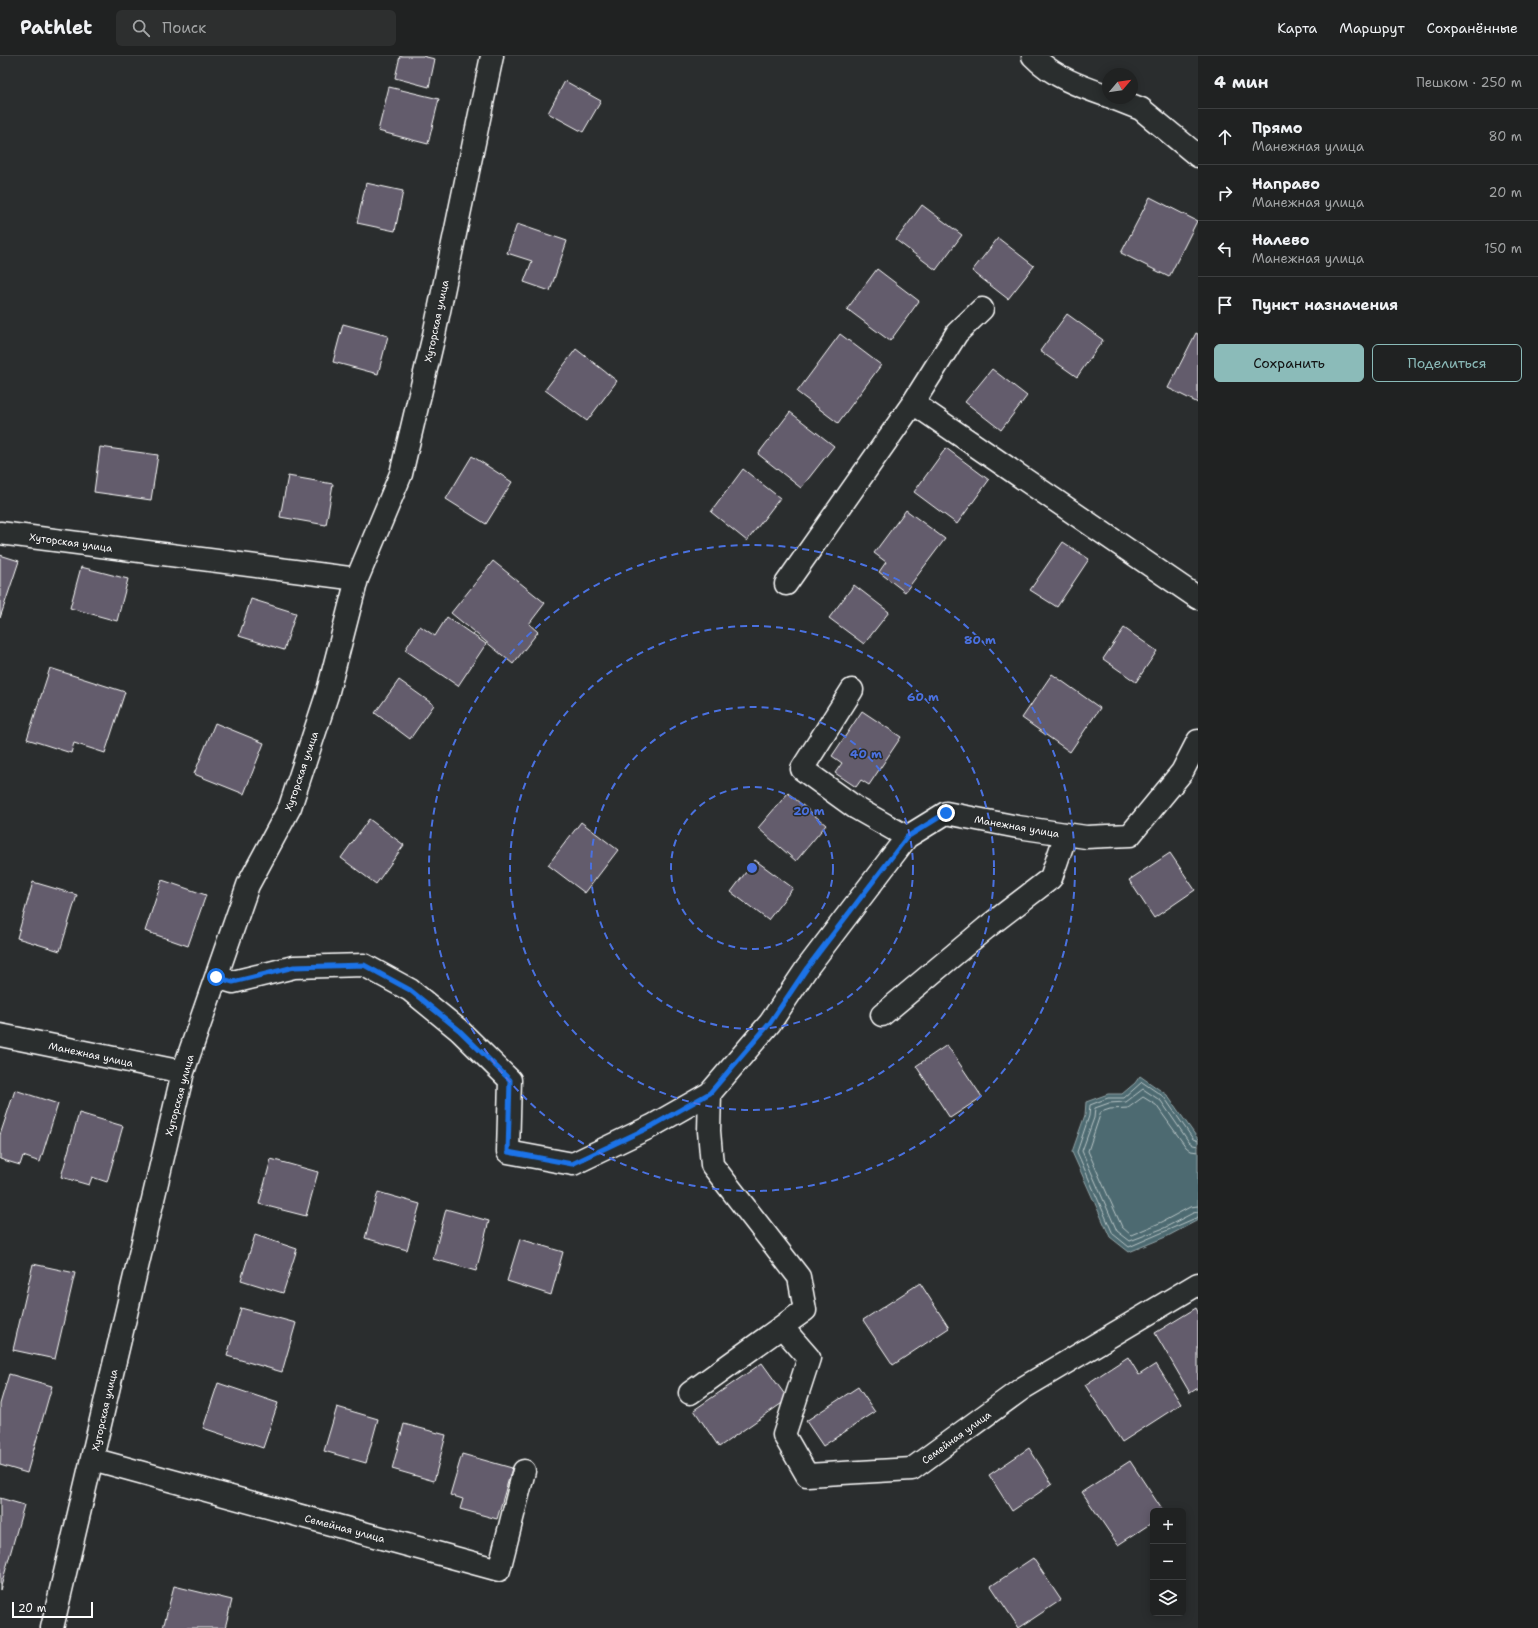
<!DOCTYPE html>
<html lang="ru">
<head>
<meta charset="utf-8">
<style>
	body { margin:0; font-family:"Shantell Sans",sans-serif; background:#2d2f2f; color:#f1f3f6 }
	.controls { position:absolute; right:12px; bottom:12px; display:grid; overflow:hidden; border-radius:6px; box-shadow:0 2px 10px #0003 }
	.controls button { width:36px; height:36px; display:grid; place-items:center; padding:0; border:0; border-bottom:1px solid #3d3f40; background:#202222; color:#f1f3f6; font:20px sans-serif }
	.compass { position:absolute; left:1102px; top:12px; width:36px; height:36px; border-radius:50%; background:#202222; box-shadow:0 2px 10px #0003; rotate:61deg }
	.scale { position:absolute; left:12px; bottom:10px; width:81px; box-sizing:border-box; padding-left:4px; border:2px solid #fff; border-top:0; font-size:11px; line-height:14px; white-space:nowrap; color:#fff; -webkit-text-stroke:3px #2a2d2e; paint-order:stroke }
	.stop { position:absolute; width:12px; height:12px; margin:-9px; border:3px solid #1a73e8; border-radius:50%; background:#fff }
	.stop.end { background:#1a73e8; border-color:#fff; box-shadow:0 1px 4px #0008 }
	.list { margin:0; padding:0; list-style:none }
	h2 { display:flex; justify-content:space-between; align-items:center; height:52px; margin:0; padding:0 16px; font-size:17px }
	h2 small { font-size:13px; font-weight:400; color:#a2a4a5 }
	.list li { display:grid; grid-template-columns:26px 1fr auto; gap:12px; align-items:center; box-sizing:border-box; height:56px; padding:0 16px; border-top:1px solid #3d3f40 }
	.list b { display:block; font-size:15px; white-space:nowrap }
	.list p { margin:0; font-size:13px; white-space:nowrap; color:#a2a4a5 }
	.list em { font-size:13px; font-style:normal; color:#a2a4a5 }
	.actions { display:flex; gap:8px; padding:12px 16px }
	.actions a { flex:1; padding:9px 0; border:1px solid #8bbbb9; border-radius:6px; text-align:center; font-size:14px; color:#8bbbb9 }
	.actions .main { background:#8bbbb9; color:#111 }
	.icon { flex:none; width:22px; height:22px; fill:none; stroke:currentColor; stroke-width:2; stroke-linecap:round; stroke-linejoin:round }
	.map { position:relative; flex:none; width:1198px; height:1572px; overflow:hidden }
	header { display:flex; align-items:center; gap:24px; box-sizing:border-box; height:56px; padding:0 20px; background:#202222; border-bottom:1px solid #3d3f40 }
	header strong { font-size:19px }
	nav { display:flex; gap:22px; margin-inline-start:auto; font-size:14px }
	.search { width:280px; height:36px; background:#2d2f2f; display:flex; align-items:center; gap:10px; box-sizing:border-box; padding:0 14px; border-radius:6px; color:#a2a4a5; font-size:15px }
	main { display:flex }
	aside { flex:1; background:#202222 }
	.map>svg:first-child { display:block }
	.water { fill:#4d6b71; stroke:#94a6aa }
	.lines { fill:none; stroke-linecap:round; stroke-linejoin:round }
	.shore { stroke:#b8c4c6; stroke-width:1 }
	.building { fill:#635c6c; stroke:#fff }
	.minor-casing { stroke:#fff; stroke-width:25 }
	.minor { stroke:#2a2d2e; stroke-width:22 }
	.route { stroke:#1a73e8; stroke-width:5 }
	.ring { fill:none; stroke:#4a71e0; stroke-width:2; stroke-dasharray:7 5 }
	.labels { text-anchor:middle; stroke-width:3; stroke-linejoin:round; paint-order:stroke }
	.street-label { font-size:10px; fill:#fff; stroke:#2a2d2e }
	.centre { fill:#4a71e0; stroke:#2a2d2e; stroke-width:2 }
	.ring-label { font-size:12px; text-anchor:middle; font-weight:bold; fill:#4a71e0; stroke:#2a2d2e; stroke-width:3; stroke-linejoin:round; paint-order:stroke }
</style>
</head>
<body>
<header>
<strong>Pathlet</strong>
<div class="search"><svg class="icon" aria-label="search" viewBox="0 0 24 24"><circle cx="10" cy="10" r="6"/><path d="M15 15l6 6"/></svg>Поиск</div>
<nav><a>Карта</a><a>Маршрут</a><a>Сохранённые</a></nav>
</header>
<main>
<div class="map">
<svg width="1198" height="1572" viewBox="0 0 1198 1572">
	<rect width="100%" height="100%" fill="#2a2d2e"/>
	<filter id="ink" filterUnits="userSpaceOnUse"><feTurbulence type="fractalNoise" baseFrequency=".025" numOctaves="2"/><feDisplacementMap in="SourceGraphic" scale="8" xChannelSelector="R" yChannelSelector="G"/><feConvolveMatrix kernelMatrix="1 2 1 2 8 2 1 2 1" color-interpolation-filters="sRGB"/></filter>
	<g filter="url(#ink)">
		<path class="water" d="M 1140,1020 L 1167,1039 L 1198,1083 L 1198,1164 L 1168,1180 L 1129,1196 L 1110,1181 L 1072,1096 L 1085,1059 L 1086,1046 L 1108,1038 L 1122,1038 L 1135,1027 Z"/>
		<g class="lines">
			<path class="shore" d="M 1198,1085 L 1193,1083 L 1164,1041 L 1142,1026 L 1124,1042 L 1108,1042 L 1090,1049 L 1089,1060 L 1077,1096 L 1113,1178 L 1129,1191 L 1198,1161
				M 1198,1090 L 1193,1089 L 1189,1086 L 1161,1045 L 1143,1033 L 1126,1046 L 1109,1047 L 1095,1052 L 1094,1062 L 1082,1095 L 1117,1175 L 1130,1185 L 1164,1172 L 1193,1157 L 1198,1156
				M 1198,1096 L 1191,1095 L 1186,1091 L 1156,1049 L 1143,1041 L 1128,1052 L 1110,1053 L 1101,1056 L 1088,1095 L 1122,1171 L 1131,1179 L 1162,1166 L 1190,1151 L 1198,1150"/>
		</g>
		<path class="building" d="M 400,0 L 422,0 L 435,3 L 429,31 L 395,22 Z
			M 565,25 L 601,45 L 583,76 L 548,57 Z
			M 389,31 L 439,43 L 428,88 L 378,75 Z
			M 366,127 L 403,135 L 395,175 L 357,167 Z
			M 1150,141 L 1197,165 L 1169,221 L 1121,197 Z
			M 922,149 L 962,179 L 936,214 L 896,184 Z
			M 517,168 L 567,185 L 550,235 L 524,226 L 532,205 L 507,197 Z
			M 998,182 L 1034,210 L 1008,243 L 972,215 Z
			M 877,213 L 919,245 L 890,285 L 847,253 Z
			M 1067,258 L 1103,284 L 1077,321 L 1040,295 Z
			M 343,268 L 388,280 L 378,318 L 333,306 Z
			M 1196,277 L 1198,278 L 1198,347 L 1168,332 Z
			M 840,278 L 881,309 L 838,367 L 797,336 Z
			M 576,293 L 617,325 L 587,365 L 545,334 Z
			M 992,313 L 1027,340 L 1001,374 L 965,346 Z
			M 790,356 L 834,390 L 801,432 L 758,398 Z
			M 100,391 L 158,399 L 151,444 L 94,436 Z
			M 946,392 L 989,424 L 957,468 L 914,436 Z
			M 472,400 L 512,426 L 486,468 L 446,443 Z
			M 743,413 L 780,442 L 747,485 L 711,456 Z
			M 288,420 L 333,428 L 326,469 L 280,461 Z
			M 906,454 L 945,483 L 905,536 L 879,516 L 886,506 L 874,497 Z
			M 1063,486 L 1089,503 L 1057,551 L 1030,534 Z
			M 0,499 L 19,505 L 0,562 Z
			M 493,505 L 545,547 L 529,568 L 538,576 L 513,608 L 451,557 Z
			M 81,511 L 128,523 L 117,565 L 70,552 Z
			M 854,529 L 889,556 L 864,588 L 829,562 Z
			M 251,543 L 296,557 L 284,594 L 239,580 Z
			M 447,561 L 486,588 L 458,630 L 405,594 L 420,570 L 435,580 Z
			M 1124,572 L 1157,595 L 1136,626 L 1103,603 Z
			M 50,612 L 125,636 L 105,697 L 74,687 L 71,697 L 27,683 Z
			M 1052,618 L 1100,652 L 1070,696 L 1022,662 Z
			M 399,624 L 434,649 L 410,683 L 375,657 Z
			M 862,655 L 901,681 L 869,729 L 861,724 L 856,731 L 835,717 L 842,707 L 832,700 Z
			M 215,667 L 264,687 L 244,738 L 194,718 Z
			M 788,737 L 826,769 L 796,805 L 758,772 Z
			M 369,763 L 404,789 L 376,828 L 341,802 Z
			M 581,766 L 618,794 L 585,837 L 548,809 Z
			M 1170,797 L 1195,834 L 1154,862 L 1129,824 Z
			M 755,804 L 793,832 L 768,864 L 731,836 Z
			M 162,824 L 206,839 L 188,890 L 145,875 Z
			M 33,826 L 77,839 L 60,895 L 17,882 Z
			M 947,989 L 982,1041 L 950,1062 L 916,1010 Z
			M 15,1034 L 58,1048 L 40,1106 L 23,1100 L 20,1109 L 0,1103 L 0,1079 Z
			M 79,1057 L 123,1070 L 107,1126 L 92,1121 L 89,1129 L 61,1121 Z
			M 271,1103 L 318,1116 L 306,1160 L 259,1148 Z
			M 378,1136 L 420,1148 L 407,1194 L 365,1182 Z
			M 446,1153 L 489,1165 L 476,1215 L 433,1203 Z
			M 255,1179 L 297,1193 L 283,1237 L 241,1224 Z
			M 520,1183 L 563,1196 L 551,1239 L 507,1225 Z
			M 33,1208 L 75,1217 L 55,1303 L 13,1294 Z
			M 920,1227 L 949,1272 L 893,1309 L 863,1264 Z
			M 241,1252 L 296,1267 L 282,1316 L 227,1300 Z
			M 1196,1252 L 1198,1256 L 1198,1332 L 1190,1337 L 1155,1277 Z
			M 1128,1301 L 1139,1319 L 1156,1308 L 1181,1348 L 1122,1386 L 1085,1329 Z
			M 762,1307 L 788,1343 L 719,1391 L 694,1354 Z
			M 9,1318 L 52,1330 L 27,1417 L 0,1409 L 0,1348 Z
			M 218,1327 L 278,1347 L 263,1392 L 203,1372 Z
			M 858,1331 L 875,1356 L 823,1390 L 806,1365 Z
			M 337,1351 L 378,1363 L 366,1407 L 324,1395 Z
			M 404,1368 L 446,1379 L 434,1425 L 392,1413 Z
			M 1029,1392 L 1052,1428 L 1012,1455 L 989,1419 Z
			M 462,1398 L 512,1412 L 497,1463 L 460,1453 L 463,1443 L 450,1439 Z
			M 1130,1405 L 1163,1455 L 1153,1455 L 1153,1466 L 1118,1489 L 1082,1436 Z
			M 0,1442 L 24,1449 L 0,1534 Z
			M 1033,1502 L 1061,1544 L 1019,1572 L 991,1530 Z
			M 174,1530 L 232,1544 L 225,1572 L 163,1572 Z"/>
		<g class="lines">
			<defs>
				<path id="minor" d="M 1033,0 C 1053,21 1082,31 1108,40
					M 1113,42 L 1141,53 L 1198,100
					M 913,347 L 957,277 L 982,253
					M 0,477 L 357,523
					M 786,528 L 913,347 L 1198,542
					M 852,634 L 802,713 L 856,752 L 907,781
					M 216,921 L 233,926 L 294,911 L 364,909 L 410,934 L 459,974 L 510,1024 L 508,1096 L 573,1108 L 652,1070 L 710,1037 L 770,967 L 807,912 L 907,781 L 946,757 L 1018,771 L 1086,781 L 1130,779 L 1182,716 L 1198,685
					M 882,959 L 986,872 L 1051,822 L 1066,778
					M 0,979 L 183,1016
					M 782,1271 L 809,1302 L 784,1379 L 807,1419 L 912,1413 L 1023,1332 L 1198,1228
					M 690,1337 L 805,1254 L 799,1221 L 712,1109 L 709,1075 L 710,1037
					M 92,1403 L 499,1514 L 524,1415
					M 52,1572 L 183,1016 L 248,829 L 290,751 L 327,639 L 357,523 L 401,418 L 434,279 L 492,0"/>
			</defs>
			<use href="#minor" class="minor-casing"/>
			<use href="#minor" class="minor"/>
		</g>
	</g>
	<g class="lines" filter="url(#ink)">
		<path class="route" d="M 216,921 L 233,926 L 294,911 L 364,909 L 410,934 L 459,974 L 510,1024 L 508,1096 L 572,1108 L 652,1070 L 710,1037 L 770,967 L 807,912 L 907,781 L 946,757"/>
	</g>
	<g class="ring">
		<circle cx="752" cy="812" r="81"/>
		<circle cx="752" cy="812" r="161"/>
		<circle cx="752" cy="812" r="242"/>
		<circle cx="752" cy="812" r="323"/>
	</g>
	<g class="labels">
		<g class="street-label">
			<text transform="translate(436 265) rotate(-78)" y="4">Хуторская улица</text>
			<text transform="translate(71 486) rotate(8)" y="4">Хуторская улица</text>
			<text transform="translate(301 715) rotate(-71)" y="4">Хуторская улица</text>
			<text transform="translate(1017 770) rotate(10)" y="4">Манежная улица</text>
			<text transform="translate(91 998) rotate(12)" y="4">Манежная улица</text>
			<text transform="translate(179 1039) rotate(-75)" y="4">Хуторская улица</text>
			<text transform="translate(104 1354) rotate(-77)" y="4">Хуторская улица</text>
			<text transform="translate(956 1381) rotate(-36)" y="4">Семейная улица</text>
			<text transform="translate(345 1472) rotate(15)" y="4">Семейная улица</text>
		</g>
	</g>
	<circle cx="752" cy="812" r="6" class="centre"/>
	<g class="ring-label">
		<text x="980" y="588">80 m</text>
		<text x="923" y="645">60 m</text>
		<text x="866" y="702">40 m</text>
		<text x="809" y="759">20 m</text>
	</g>
</svg>
<div class="controls">
<button>+</button>
<button>−</button>
<button><svg class="icon" aria-label="layers" viewBox="0 0 24 24"><path d="M12 4l9 5-9 5-9-5zM3 14l9 5 9-5"/></svg></button>
</div>
<svg class="compass" viewBox="-18 -18 36 36"><path d="M0-13l5 13h-10z" fill="#e53935"/><path d="M0 13l5-13h-10z" fill="#a2a4a5"/></svg>
<div class="scale">20 m</div>
<div class="stop" style="left:216px;top:921px"></div>
<div class="stop end" style="left:946px;top:757px"></div>
</div>
<aside>
<h2>4 мин<small>Пешком · 250 m</small></h2>
<ul class="list">
<li><svg class="icon" aria-label="ahead" viewBox="0 0 24 24"><path d="M12 20V5M6 11l6-6 6 6"/></svg><div><b>Прямо</b><p>Манежная улица</p></div><em>80 m</em></li>
<li><svg class="icon" aria-label="right" viewBox="0 0 24 24"><path d="M7 20v-9h11M14 6l5 5-5 5"/></svg><div><b>Направо</b><p>Манежная улица</p></div><em>20 m</em></li>
<li><svg class="icon" aria-label="left" viewBox="0 0 24 24"><path d="M17 20v-9H6M10 6l-5 5 5 5"/></svg><div><b>Налево</b><p>Манежная улица</p></div><em>150 m</em></li>
<li><svg class="icon" aria-label="arrive" viewBox="0 0 24 24"><path d="M6 21V4h12l-3 4 3 4H6"/></svg><div><b>Пункт назначения</b></div></li>
</ul>
<div class="actions"><a class="main">Сохранить</a><a>Поделиться</a></div>
</aside>
</main>
</body>
</html>
